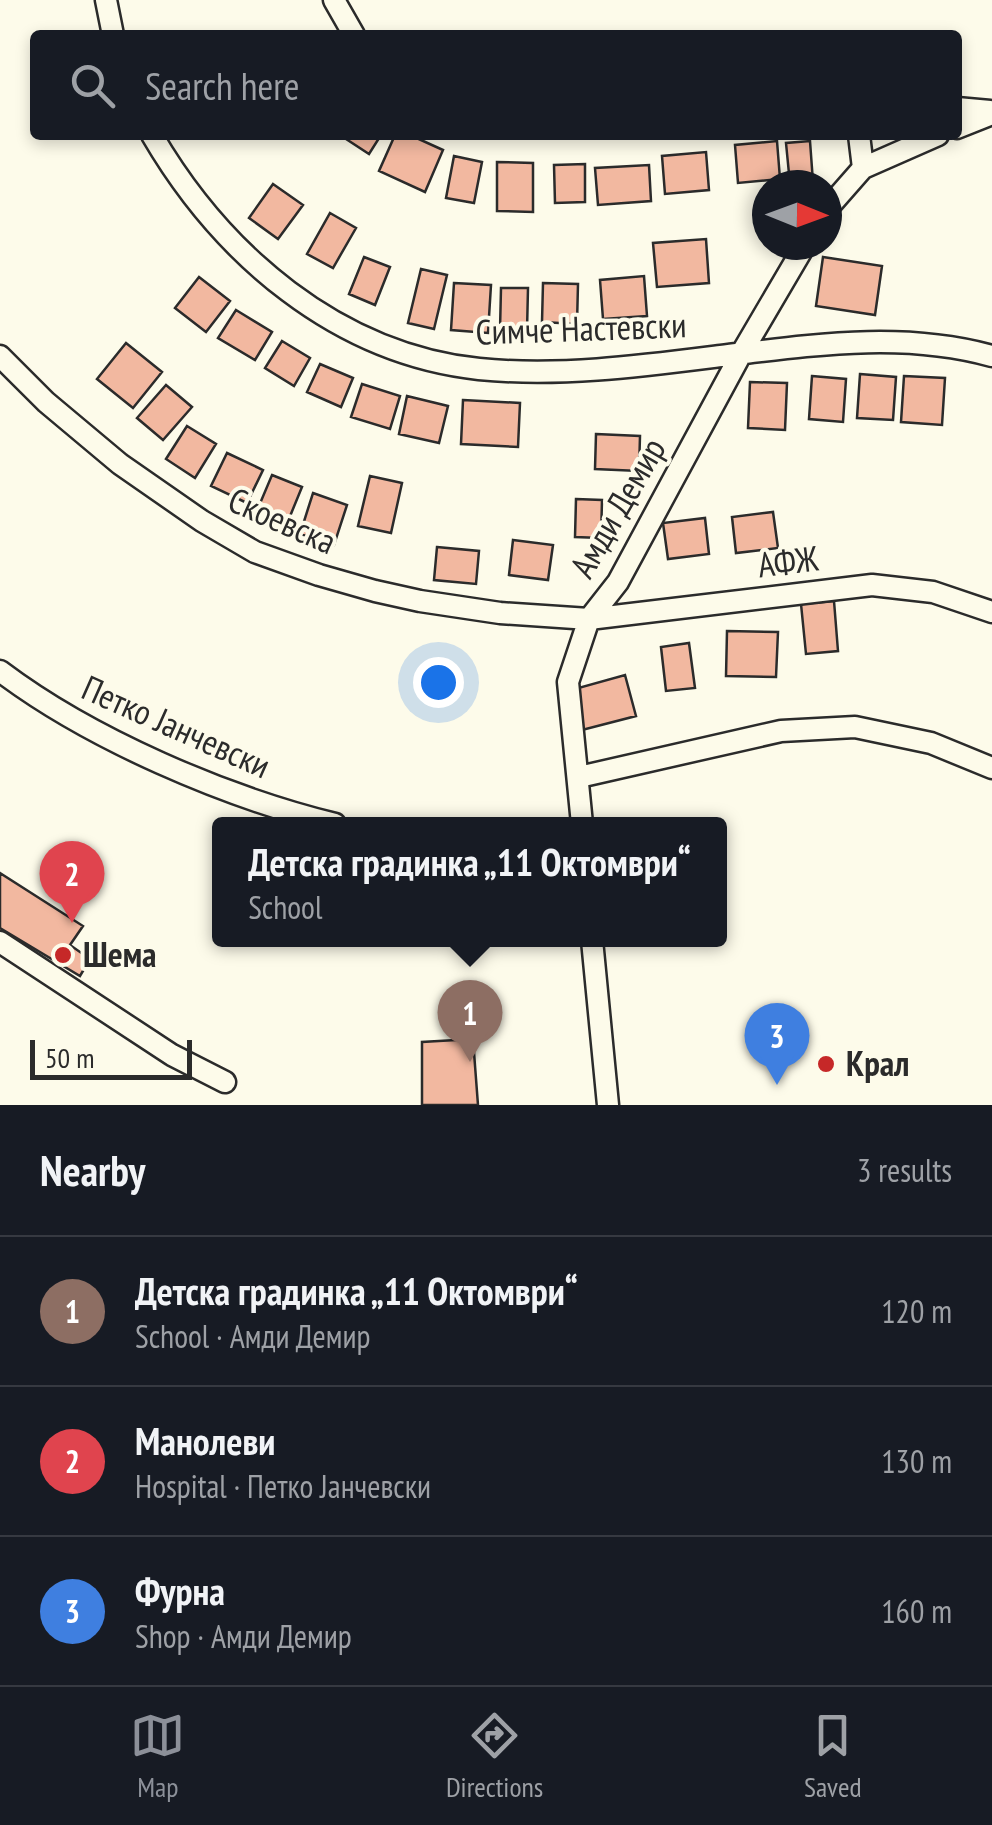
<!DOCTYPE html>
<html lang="en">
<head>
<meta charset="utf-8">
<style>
	body { margin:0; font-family:"PT Sans Narrow",sans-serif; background:#20242c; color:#f1f3f6 }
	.compass { position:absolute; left:752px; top:170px; width:90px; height:90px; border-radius:50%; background:#171b24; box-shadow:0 5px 15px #0003; rotate:91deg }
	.scale { position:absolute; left:30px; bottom:25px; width:162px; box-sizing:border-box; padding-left:10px; border:5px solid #2b2b2b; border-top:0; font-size:28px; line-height:35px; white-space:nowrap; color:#2b2b2b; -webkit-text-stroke:8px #fdfbea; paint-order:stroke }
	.you { position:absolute; left:438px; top:682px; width:35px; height:35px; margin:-25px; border:8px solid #fff; border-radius:50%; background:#1a73e8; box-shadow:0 0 0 15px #1a73e833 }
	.badge { display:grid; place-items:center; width:65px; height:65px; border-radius:50%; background:#8c9099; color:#fff; font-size:32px; font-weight:700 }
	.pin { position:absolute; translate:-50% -82px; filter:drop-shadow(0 2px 5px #0008) }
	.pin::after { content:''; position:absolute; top:52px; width:35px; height:30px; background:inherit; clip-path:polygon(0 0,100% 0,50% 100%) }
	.popup { position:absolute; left:212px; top:817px; width:515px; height:130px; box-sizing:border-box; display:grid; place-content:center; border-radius:10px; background:#171b24; filter:drop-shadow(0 2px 8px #0005); font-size:32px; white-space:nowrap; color:#9ea1a6 }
	.popup b { font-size:38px; color:#f1f3f6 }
	.popup::after { content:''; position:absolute; left:50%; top:100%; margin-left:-20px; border:20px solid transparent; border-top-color:#171b24 }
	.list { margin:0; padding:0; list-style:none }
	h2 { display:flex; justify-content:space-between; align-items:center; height:130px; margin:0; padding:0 40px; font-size:42px }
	h2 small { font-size:32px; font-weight:400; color:#9ea1a6 }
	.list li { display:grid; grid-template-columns:65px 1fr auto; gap:30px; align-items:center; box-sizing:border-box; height:150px; padding:0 40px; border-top:2px solid #363941 }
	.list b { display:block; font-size:38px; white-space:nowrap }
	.list p { margin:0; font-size:32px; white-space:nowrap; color:#9ea1a6 }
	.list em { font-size:32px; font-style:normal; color:#9ea1a6 }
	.icon { flex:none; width:55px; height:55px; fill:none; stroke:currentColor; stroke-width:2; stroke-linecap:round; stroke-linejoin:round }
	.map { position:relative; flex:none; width:992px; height:1105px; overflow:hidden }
	.search { position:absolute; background:#171b24; box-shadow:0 5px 15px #0003; left:30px; right:30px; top:30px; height:110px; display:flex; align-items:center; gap:25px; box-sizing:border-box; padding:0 35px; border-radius:10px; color:#9ea1a6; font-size:38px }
	.sheet { height:580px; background:#171b24 }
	nav { display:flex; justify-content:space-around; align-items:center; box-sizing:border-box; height:140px; border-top:2px solid #363941; background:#171b24; font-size:28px; color:#9ea1a6 }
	nav a { display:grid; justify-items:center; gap:5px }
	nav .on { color:#8c9099 }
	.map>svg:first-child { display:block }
	.building { fill:#f2b8a0; stroke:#2b2b2b; stroke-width:2.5 }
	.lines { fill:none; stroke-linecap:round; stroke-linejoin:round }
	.minor-casing { stroke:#2b2b2b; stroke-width:25 }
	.minor { stroke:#fdfbea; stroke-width:20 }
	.poi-dot { fill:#c62828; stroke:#fdfbea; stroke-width:4 }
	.labels { text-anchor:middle; stroke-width:8; stroke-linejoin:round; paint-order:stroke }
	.street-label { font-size:35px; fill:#2b2b2b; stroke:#fdfbea }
	.poi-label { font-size:35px; font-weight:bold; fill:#2b2b2b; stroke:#fdfbea; text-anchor:start }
</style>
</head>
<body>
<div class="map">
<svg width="992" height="1105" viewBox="0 0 992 1105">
	<rect width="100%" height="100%" fill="#fdfbea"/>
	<path class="building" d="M 340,135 L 381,135 L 369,154 Z
		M 395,135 L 410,135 L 443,150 L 425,192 L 379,171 Z
		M 777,141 L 780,179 L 738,183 L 735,145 Z
		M 810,141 L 813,182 L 790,184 L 786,143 Z
		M 706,152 L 709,190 L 665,194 L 662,156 Z
		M 454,156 L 482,162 L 474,203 L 446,198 Z
		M 497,162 L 533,163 L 533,212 L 497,211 Z
		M 585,164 L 585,202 L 555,203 L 554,165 Z
		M 649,165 L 651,201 L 598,205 L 595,168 Z
		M 273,184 L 303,205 L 278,239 L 249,218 Z
		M 330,213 L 356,228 L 333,268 L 307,254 Z
		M 706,239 L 709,283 L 657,287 L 653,243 Z
		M 364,257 L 390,267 L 375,305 L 349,294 Z
		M 823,257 L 882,266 L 875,315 L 816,306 Z
		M 421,269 L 447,275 L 434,329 L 408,323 Z
		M 644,276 L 647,316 L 603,319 L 600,280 Z
		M 199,277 L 230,301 L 206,332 L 175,308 Z
		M 454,283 L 491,285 L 488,333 L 451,330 Z
		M 543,283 L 578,284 L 577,324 L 542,322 Z
		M 501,288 L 528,288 L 527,331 L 500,330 Z
		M 236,310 L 272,332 L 255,360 L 218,338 Z
		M 282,341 L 310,358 L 294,386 L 265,368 Z
		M 126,343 L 162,372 L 133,408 L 97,379 Z
		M 320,364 L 353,378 L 341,407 L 307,392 Z
		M 860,374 L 896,377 L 893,420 L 857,418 Z
		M 812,376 L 846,379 L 843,422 L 809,419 Z
		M 904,376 L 945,378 L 942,425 L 901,422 Z
		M 750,382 L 787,383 L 785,430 L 748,428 Z
		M 362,384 L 400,396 L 390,429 L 351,417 Z
		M 166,385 L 192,407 L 163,440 L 137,418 Z
		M 407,396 L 448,406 L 439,443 L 399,434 Z
		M 463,400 L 520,403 L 518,447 L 461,444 Z
		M 187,426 L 216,444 L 195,478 L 166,459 Z
		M 596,434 L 640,436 L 639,471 L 595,469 Z
		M 227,453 L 263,470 L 247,503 L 211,486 Z
		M 272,475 L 302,487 L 286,526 L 256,513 Z
		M 370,476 L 402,483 L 391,533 L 358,526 Z
		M 313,493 L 347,505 L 334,545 L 300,534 Z
		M 576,499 L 602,500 L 601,538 L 575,537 Z
		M 773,512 L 778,548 L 736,553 L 732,517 Z
		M 705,518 L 709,554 L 668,559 L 663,523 Z
		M 513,540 L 553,545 L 548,580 L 509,575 Z
		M 437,547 L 479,551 L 476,584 L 434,580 Z
		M 834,601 L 838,651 L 806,654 L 801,604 Z
		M 727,631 L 778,632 L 776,677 L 726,676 Z
		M 689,643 L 695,688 L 666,691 L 661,647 Z
		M 625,675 L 636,716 L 582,730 L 571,690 Z
		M 0,873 L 83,926 L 70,945 L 90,959 L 80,976 L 0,928 Z
		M 473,1039 L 478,1105 L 422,1105 L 422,1042 Z"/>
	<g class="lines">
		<defs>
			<path id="minor" d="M 106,0 L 113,35
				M 334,0 L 354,35
				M 957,108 L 990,111
				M 957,128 L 992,114
				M 152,135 C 222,255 337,354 479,369 C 559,377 642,366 721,356 C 813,345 901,331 992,356
				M 859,135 L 863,168
				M 827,209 L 863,168 L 938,135
				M 0,356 L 46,402 L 120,464 L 202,521 L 255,552 L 319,575 L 375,591 L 420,601 L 500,613 L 589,619 L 872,585 L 933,592 L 992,612
				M 0,671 C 90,739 225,797 335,824
				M 579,777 L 781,731 L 855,727 L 931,743 L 992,768
				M 582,824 L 568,682 L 589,619 L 618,582 L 741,354 L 805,245
				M 592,940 L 608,1105
				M 0,942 L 172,1055 L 225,1082"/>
		</defs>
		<use href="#minor" class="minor-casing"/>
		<use href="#minor" class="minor"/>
	</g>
	<g class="poi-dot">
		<circle cx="63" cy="955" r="10"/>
		<circle cx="826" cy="1064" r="10"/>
	</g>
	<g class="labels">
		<g class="street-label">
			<text transform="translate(581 329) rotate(-2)" y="12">Симче Настевски</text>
			<text transform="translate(618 508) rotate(-60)" y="12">Амди Демир</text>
			<text transform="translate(282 521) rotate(24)" y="12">Скоевска</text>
			<text transform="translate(788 562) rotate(-7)" y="12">АФЖ</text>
			<text transform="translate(176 727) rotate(24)" y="12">Петко Јанчевски</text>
		</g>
		<g class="poi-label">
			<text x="83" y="967">Шема</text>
			<text x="846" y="1076">Крал</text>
		</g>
	</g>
</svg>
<svg class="compass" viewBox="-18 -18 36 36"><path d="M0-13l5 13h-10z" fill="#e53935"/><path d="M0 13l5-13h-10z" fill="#9ea1a6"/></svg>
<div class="scale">50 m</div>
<div class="you"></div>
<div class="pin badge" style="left:470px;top:1062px;background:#8d6e63">1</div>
<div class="popup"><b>Детска градинка „11 Октомври“</b>School</div>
<div class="pin badge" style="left:72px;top:923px;background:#e0444e">2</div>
<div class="pin badge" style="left:777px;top:1085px;background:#3f7fe0">3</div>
<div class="search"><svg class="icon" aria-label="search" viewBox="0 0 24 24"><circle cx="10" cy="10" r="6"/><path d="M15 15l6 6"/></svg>Search here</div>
</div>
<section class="sheet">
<h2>Nearby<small>3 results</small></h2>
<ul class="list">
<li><span class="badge" style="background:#8d6e63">1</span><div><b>Детска градинка „11 Октомври“</b><p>School · Амди Демир</p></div><em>120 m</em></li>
<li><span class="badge" style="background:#e0444e">2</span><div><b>Манолеви</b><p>Hospital · Петко Јанчевски</p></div><em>130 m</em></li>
<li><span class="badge" style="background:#3f7fe0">3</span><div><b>Фурна</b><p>Shop · Амди Демир</p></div><em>160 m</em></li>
</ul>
</section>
<nav>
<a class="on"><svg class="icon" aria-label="map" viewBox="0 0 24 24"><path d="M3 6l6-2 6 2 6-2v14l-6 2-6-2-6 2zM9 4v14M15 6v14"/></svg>Map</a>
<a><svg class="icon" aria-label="directions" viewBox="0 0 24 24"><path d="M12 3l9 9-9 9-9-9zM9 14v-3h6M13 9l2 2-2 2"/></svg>Directions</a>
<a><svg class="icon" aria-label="saved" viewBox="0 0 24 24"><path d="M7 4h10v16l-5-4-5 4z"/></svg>Saved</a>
</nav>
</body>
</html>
